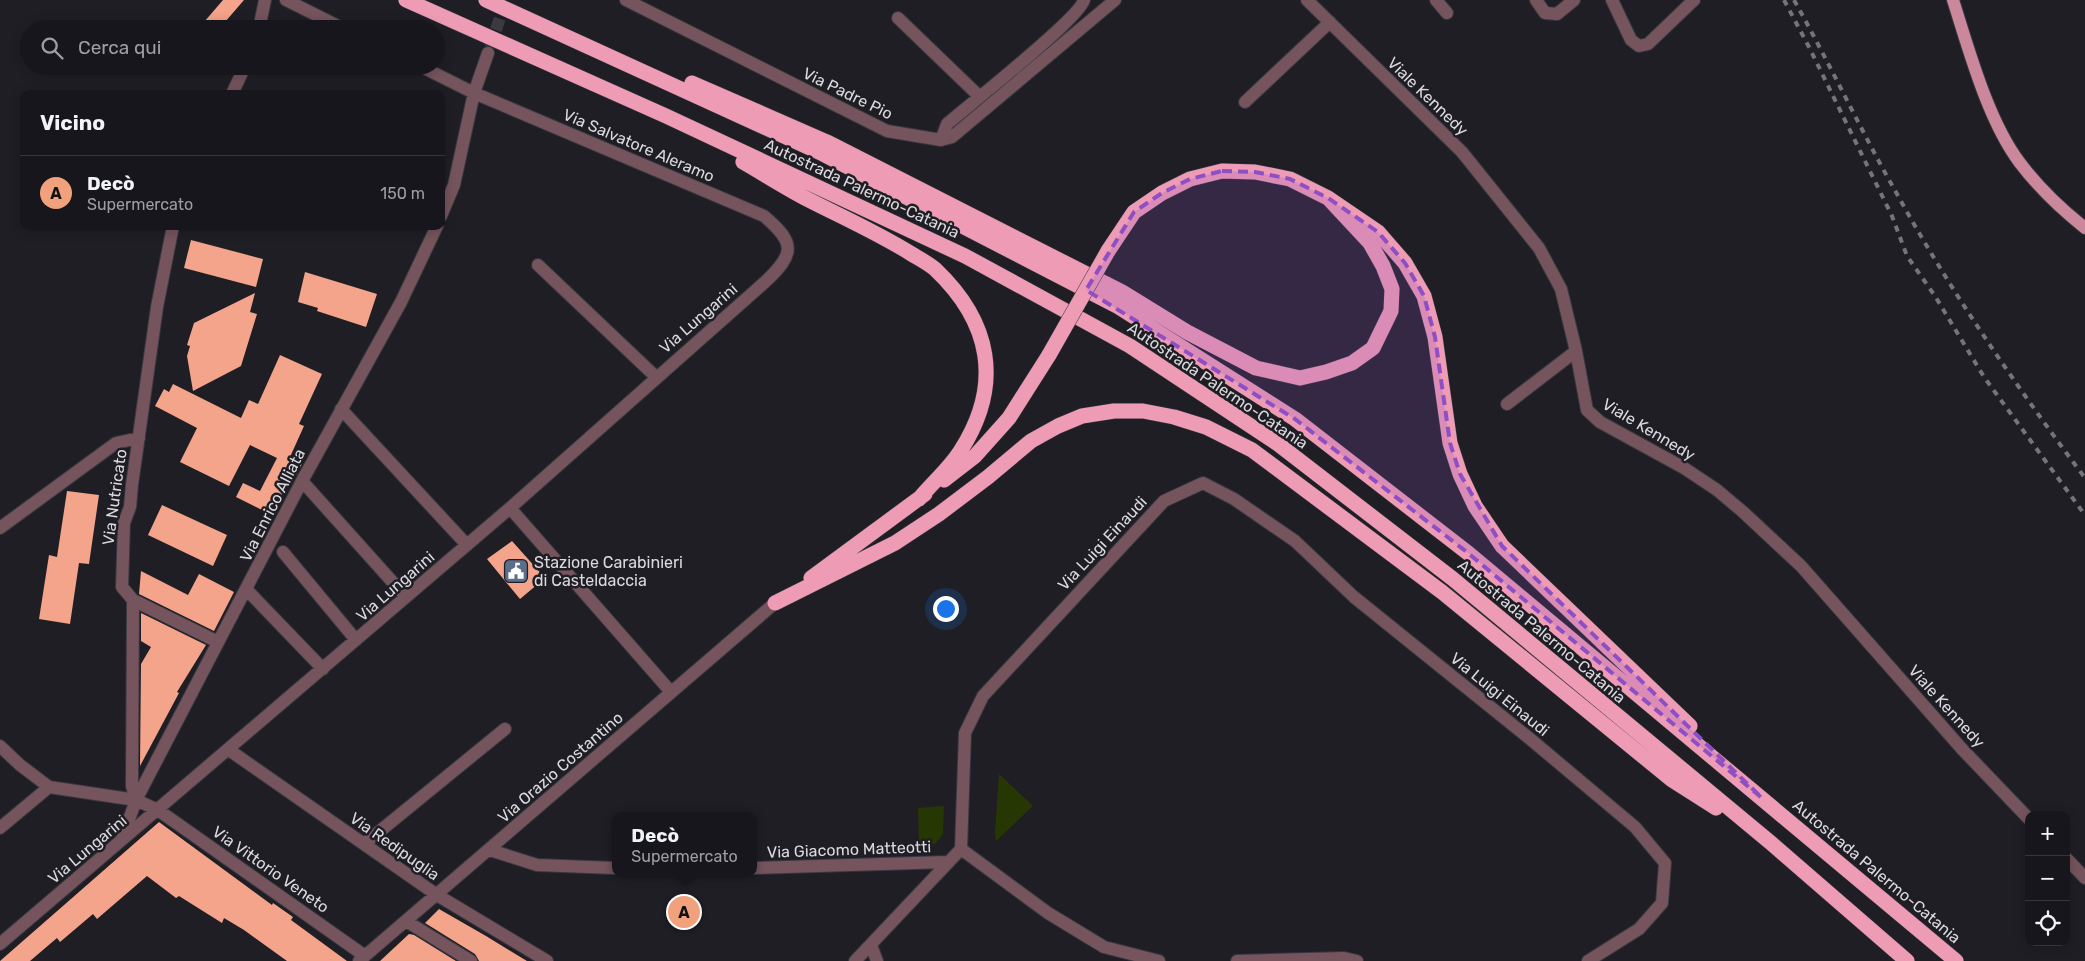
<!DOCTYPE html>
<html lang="it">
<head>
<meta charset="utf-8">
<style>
	body { margin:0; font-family:Rubik,sans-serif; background:#242329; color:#f1f3f6 }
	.controls { position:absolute; right:15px; bottom:15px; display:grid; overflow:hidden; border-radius:10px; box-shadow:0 2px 12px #0003 }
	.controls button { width:45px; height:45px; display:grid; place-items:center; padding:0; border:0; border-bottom:1px solid #36353b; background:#17161c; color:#f1f3f6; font:25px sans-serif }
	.you { position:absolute; left:945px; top:608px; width:18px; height:18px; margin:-12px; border:4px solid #fff; border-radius:50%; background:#1a73e8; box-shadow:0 0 0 8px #1a73e833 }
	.badge { display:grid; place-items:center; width:32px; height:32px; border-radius:50%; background:#f1a17c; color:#111; font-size:16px; font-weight:700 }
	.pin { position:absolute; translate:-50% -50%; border:2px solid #fff; box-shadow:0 1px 5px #0006 }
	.popup { position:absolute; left:612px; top:812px; width:145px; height:65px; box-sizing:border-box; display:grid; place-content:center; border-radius:10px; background:#17161c; filter:drop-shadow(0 1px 4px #0005); font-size:16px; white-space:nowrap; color:#9e9fa3 }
	.popup b { font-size:19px; color:#f1f3f6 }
	.popup::after { content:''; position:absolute; left:50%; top:100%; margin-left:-10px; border:10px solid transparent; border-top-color:#17161c }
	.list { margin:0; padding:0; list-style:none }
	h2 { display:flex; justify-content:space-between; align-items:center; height:65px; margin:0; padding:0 20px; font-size:21px }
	h2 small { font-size:16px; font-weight:400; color:#9e9fa3 }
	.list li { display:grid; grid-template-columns:32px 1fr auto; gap:15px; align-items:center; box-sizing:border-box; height:75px; padding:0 20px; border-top:1px solid #36353b }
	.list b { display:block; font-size:19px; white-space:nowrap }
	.list p { margin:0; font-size:16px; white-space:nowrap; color:#9e9fa3 }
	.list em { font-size:16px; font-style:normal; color:#9e9fa3 }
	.icon { flex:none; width:28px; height:28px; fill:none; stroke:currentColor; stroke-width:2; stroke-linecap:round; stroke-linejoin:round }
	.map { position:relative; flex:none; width:2085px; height:961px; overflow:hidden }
	.search { position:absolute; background:#17161c; box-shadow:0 2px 12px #0003; left:20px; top:20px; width:425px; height:55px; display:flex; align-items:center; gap:12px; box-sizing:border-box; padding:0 18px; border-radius:28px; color:#9e9fa3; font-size:19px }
	.panel { position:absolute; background:#17161c; box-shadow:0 2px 12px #0003; left:20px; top:90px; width:425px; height:140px; border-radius:10px }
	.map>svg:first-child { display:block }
	.green { fill:#273704 }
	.building { fill:#f3a48a }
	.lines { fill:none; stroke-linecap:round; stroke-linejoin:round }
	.minor-tunnel { stroke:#3b3a41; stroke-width:12; stroke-dasharray:12 6; stroke-linecap:butt }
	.minor-casing { stroke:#39383f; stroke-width:14 }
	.major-casing { stroke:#39383f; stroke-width:14 }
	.highway-casing { stroke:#39383f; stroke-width:16 }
	.minor { stroke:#75545d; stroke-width:12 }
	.major { stroke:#cb889c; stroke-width:12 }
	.highway { stroke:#ee9cb5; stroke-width:15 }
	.rail { stroke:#75747a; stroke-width:4; stroke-dasharray:6 6; stroke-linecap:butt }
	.highway-bridge-casing { stroke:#39383f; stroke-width:16; stroke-linecap:butt }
	.highway-bridge { stroke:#ee9cb5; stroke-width:15 }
	.marked { fill:#8e4fc5; fill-opacity:0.2; stroke:#8e4fc5; stroke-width:4; stroke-dasharray:10 6; stroke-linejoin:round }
	.labels { text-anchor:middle; stroke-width:5; stroke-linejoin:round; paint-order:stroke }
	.street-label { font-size:16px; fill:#dadade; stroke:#1f1e25 }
	.poi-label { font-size:16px; fill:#dadade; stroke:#1f1e25; text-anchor:start }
</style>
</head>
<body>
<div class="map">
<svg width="2085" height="961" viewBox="0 0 2085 961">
	<rect width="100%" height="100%" fill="#1f1e25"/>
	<path class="green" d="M 999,774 L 1033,806 L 996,841 L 995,832 Z
		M 944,806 L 943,834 L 935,844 L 919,844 L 918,808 Z"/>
	<path class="building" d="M 223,0 L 244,0 L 219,29 L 198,29 Z
		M 191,240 L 263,259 L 256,287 L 184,268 Z
		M 305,272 L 377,294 L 366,327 L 317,311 L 318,308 L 298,302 Z
		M 255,293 L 250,312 L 257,314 L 241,366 L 193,391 L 187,356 L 190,346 L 187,345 L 194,323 Z
		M 280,355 L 322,374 L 299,424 L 304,426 L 290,457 L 302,464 L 292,483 L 289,481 L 272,515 L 236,497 L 243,483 L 260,491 L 277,458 L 250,445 L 229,486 L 180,462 L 197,428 L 155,406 L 164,389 L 169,392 L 173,384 L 241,418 L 249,400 L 258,404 Z
		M 67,491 L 99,495 L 89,564 L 79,563 L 70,624 L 39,619 L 49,555 L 57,557 Z
		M 162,505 L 227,535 L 213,566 L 148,535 Z
		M 512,541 L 545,578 L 520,599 L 487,559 Z
		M 141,571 L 188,595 L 199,574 L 234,592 L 214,631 L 139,594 Z
		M 141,613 L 206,645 L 177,692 L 179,693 L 140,766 L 141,664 L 151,647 L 141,641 Z
		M 159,822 L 272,905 L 273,903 L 293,917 L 291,920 L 347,961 L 287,961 L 244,930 L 224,918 L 222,923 L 179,896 L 176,898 L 147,876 L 97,919 L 93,914 L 60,942 L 57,938 L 30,961 L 0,961 Z
		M 439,909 L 486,936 L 527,961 L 479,961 L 475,954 L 425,923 Z
		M 409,934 L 414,935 L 456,961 L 380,961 Z"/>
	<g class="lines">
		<path class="minor-tunnel" d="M 490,47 L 506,0"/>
		<defs>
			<path id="minor" d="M 286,0 L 344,29
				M 626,0 L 887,131 L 941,140 L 952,137 L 1115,0
				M 1307,0 L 1462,152 L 1539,248 L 1561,289 L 1576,351 L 1587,410 L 1600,422 L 1684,468 L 1717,490 L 1742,511 L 1801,566 L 1962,749 L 2029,819
				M 1436,0 L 1447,13
				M 1536,0 L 1545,13 L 1557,14 L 1574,0
				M 1612,0 L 1631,40 L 1639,46 L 1648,44 L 1694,0
				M 898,18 L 979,96
				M 259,29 L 265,0
				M 232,94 L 245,66
				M 1245,102 L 1330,22
				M 941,140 L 947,124 C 969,105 1079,19 1084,0
				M 441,216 L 454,185 L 474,93 L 488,53
				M 538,265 L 656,377
				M 1507,404 L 1576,351
				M 341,409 L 467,545
				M 302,481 L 406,597
				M 510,508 L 671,692
				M 0,528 L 116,443 L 139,438
				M 283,552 L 356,640
				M 246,589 L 323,669
				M 133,600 L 218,642
				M 0,746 L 20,765 L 49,787 L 136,800 L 158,810 L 365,956
				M 229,750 L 437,895 L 547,961
				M 136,800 L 132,786 L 133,600 L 122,587 L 124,523 L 130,507 L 132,485 L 157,307 L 173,226
				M 0,828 L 49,787
				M 122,839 L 136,800 L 302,481 L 401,302 L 437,226
				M 364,844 L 505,729
				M 961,849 L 965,733 L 983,696 L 1164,501 L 1203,483 L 1234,499 L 1295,541 L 1354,597 L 1529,738 L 1635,827 L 1665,863 L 1662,903 L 1639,929 L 1588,961
				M 961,849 L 1048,913 L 1104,947 L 1159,961
				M 490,850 L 537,865 L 615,868
				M 2066,858 L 2085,878
				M 753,868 L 947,862
				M 406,921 L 471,961
				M 0,944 L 510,508 L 765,282 C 795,254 796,243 764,216 L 474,93 L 420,66
				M 871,945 L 877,961
				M 359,961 L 775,603
				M 855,961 L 961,849
				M 1237,961 L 1344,958 L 1357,961"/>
			<path id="major" d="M 1953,0 C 1969,50 1988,121 2020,163 C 2039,188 2061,209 2085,228"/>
			<path id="highway" d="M 406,0 L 666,116 L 965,256 L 1130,346 L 1278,444 L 1453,579 L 1771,843 L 1907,961
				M 486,0 L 823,154 L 1117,306 L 1295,419 L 1468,553 L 1956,961
				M 692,83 L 827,142 L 1122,292 L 1187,332 L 1256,368 L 1300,378 L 1326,372 L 1352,363 L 1373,348 L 1391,311 L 1392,289 L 1383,266 L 1370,243 L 1328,198
				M 743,162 C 764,174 784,187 805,198 C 840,216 876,232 910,253 C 918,258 928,263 935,269 C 991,322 1003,384 961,450 C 950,468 932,483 919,499
				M 1108,251 L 1134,212 L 1162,193 L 1190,179 L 1222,171 L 1255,172 L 1290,179 L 1328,198 L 1378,232 L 1405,263 L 1424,296 L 1435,337 L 1450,443 L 1460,474 L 1475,506 L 1502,546 L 1690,726
				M 944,480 L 975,456 L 1009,418 L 1049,355
				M 811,578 L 925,494
				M 775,603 L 895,543 L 939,514 L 988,477 L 1031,441 L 1058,426 L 1082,416 L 1114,411 L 1143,411 L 1174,417 L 1206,427 L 1252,450 L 1442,592 L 1672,780 L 1716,808"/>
		</defs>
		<use href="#minor" class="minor-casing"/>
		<use href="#major" class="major-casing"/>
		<use href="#highway" class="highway-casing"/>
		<use href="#minor" class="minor"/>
		<use href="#major" class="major"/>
		<use href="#highway" class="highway"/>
		<path class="rail" d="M 1784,0 L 1809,47 L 1892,216 L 1907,256 L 1935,296 L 1984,377 L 2085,515
			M 1794,0 C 1830,64 1861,131 1897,194 C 1952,294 2017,387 2085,478"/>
		<defs>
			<path id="highway-bridge" d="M 1049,355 L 1108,251"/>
		</defs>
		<use href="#highway-bridge" class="highway-bridge-casing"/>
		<use href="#highway-bridge" class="highway-bridge"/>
	</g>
	<path class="marked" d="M 1222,171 L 1255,172 L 1290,179 L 1328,198 L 1378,232 L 1405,263 L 1424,296 L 1435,337 L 1450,443 L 1460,474 L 1502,546 L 1762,798 L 1468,553 L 1295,419 L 1086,290 L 1134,212 L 1162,193 L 1190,179 Z"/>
	<defs>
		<symbol id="civic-square" viewBox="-11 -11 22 22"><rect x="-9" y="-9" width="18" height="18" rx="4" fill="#5c6f8a" stroke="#1f1e25"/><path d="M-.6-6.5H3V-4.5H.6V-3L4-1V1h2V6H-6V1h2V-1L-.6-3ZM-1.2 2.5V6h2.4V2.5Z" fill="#fff"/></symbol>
	</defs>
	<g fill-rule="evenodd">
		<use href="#civic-square" x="502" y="557" width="28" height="28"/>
	</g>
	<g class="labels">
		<g class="street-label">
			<text transform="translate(848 93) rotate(26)" y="6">Via Padre Pio</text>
			<text transform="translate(1428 96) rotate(44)" y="6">Viale Kennedy</text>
			<text transform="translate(639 145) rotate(23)" y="6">Via Salvatore Aleramo</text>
			<text transform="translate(862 188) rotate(25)" y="6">Autostrada Palermo-Catania</text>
			<text transform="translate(698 318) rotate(-41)" y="6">Via Lungarini</text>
			<text transform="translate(1218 385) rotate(34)" y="6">Autostrada Palermo-Catania</text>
			<text transform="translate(1649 429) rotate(31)" y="6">Viale Kennedy</text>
			<text transform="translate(114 497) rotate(-82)" y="6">Via Nutricato</text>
			<text transform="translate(272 505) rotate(-63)" y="6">Via Enrico Alliata</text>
			<text transform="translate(1102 543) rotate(-47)" y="6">Via Luigi Einaudi</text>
			<text transform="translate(395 586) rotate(-41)" y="6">Via Lungarini</text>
			<text transform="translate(1542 631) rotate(40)" y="6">Autostrada Palermo-Catania</text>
			<text transform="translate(1500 694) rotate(39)" y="6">Via Luigi Einaudi</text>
			<text transform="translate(1947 706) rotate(48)" y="6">Viale Kennedy</text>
			<text transform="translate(560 767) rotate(-41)" y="6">Via Orazio Costantino</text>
			<text transform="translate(395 846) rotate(35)" y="6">Via Redipuglia</text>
			<text transform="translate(87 849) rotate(-40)" y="6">Via Lungarini</text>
			<text transform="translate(849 849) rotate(-2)" y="6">Via Giacomo Matteotti</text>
			<text transform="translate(271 869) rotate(35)" y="6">Via Vittorio Veneto</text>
			<text transform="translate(1877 871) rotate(40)" y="6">Autostrada Palermo-Catania</text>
		</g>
		<g class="poi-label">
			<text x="534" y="568">Stazione Carabinieri<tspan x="534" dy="18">di Casteldaccia</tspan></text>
		</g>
	</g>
</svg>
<div class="controls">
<button>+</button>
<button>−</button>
<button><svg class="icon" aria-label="locate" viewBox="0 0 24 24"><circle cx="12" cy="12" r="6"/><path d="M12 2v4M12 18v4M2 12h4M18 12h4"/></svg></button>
</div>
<div class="you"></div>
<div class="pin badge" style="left:684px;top:912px">A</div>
<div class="popup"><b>Decò</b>Supermercato</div>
<div class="search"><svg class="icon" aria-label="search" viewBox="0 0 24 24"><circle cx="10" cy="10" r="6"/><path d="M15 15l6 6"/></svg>Cerca qui</div>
<section class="panel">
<h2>Vicino<small></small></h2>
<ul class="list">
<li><span class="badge">A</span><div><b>Decò</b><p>Supermercato</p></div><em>150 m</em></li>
</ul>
</section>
</div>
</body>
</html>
